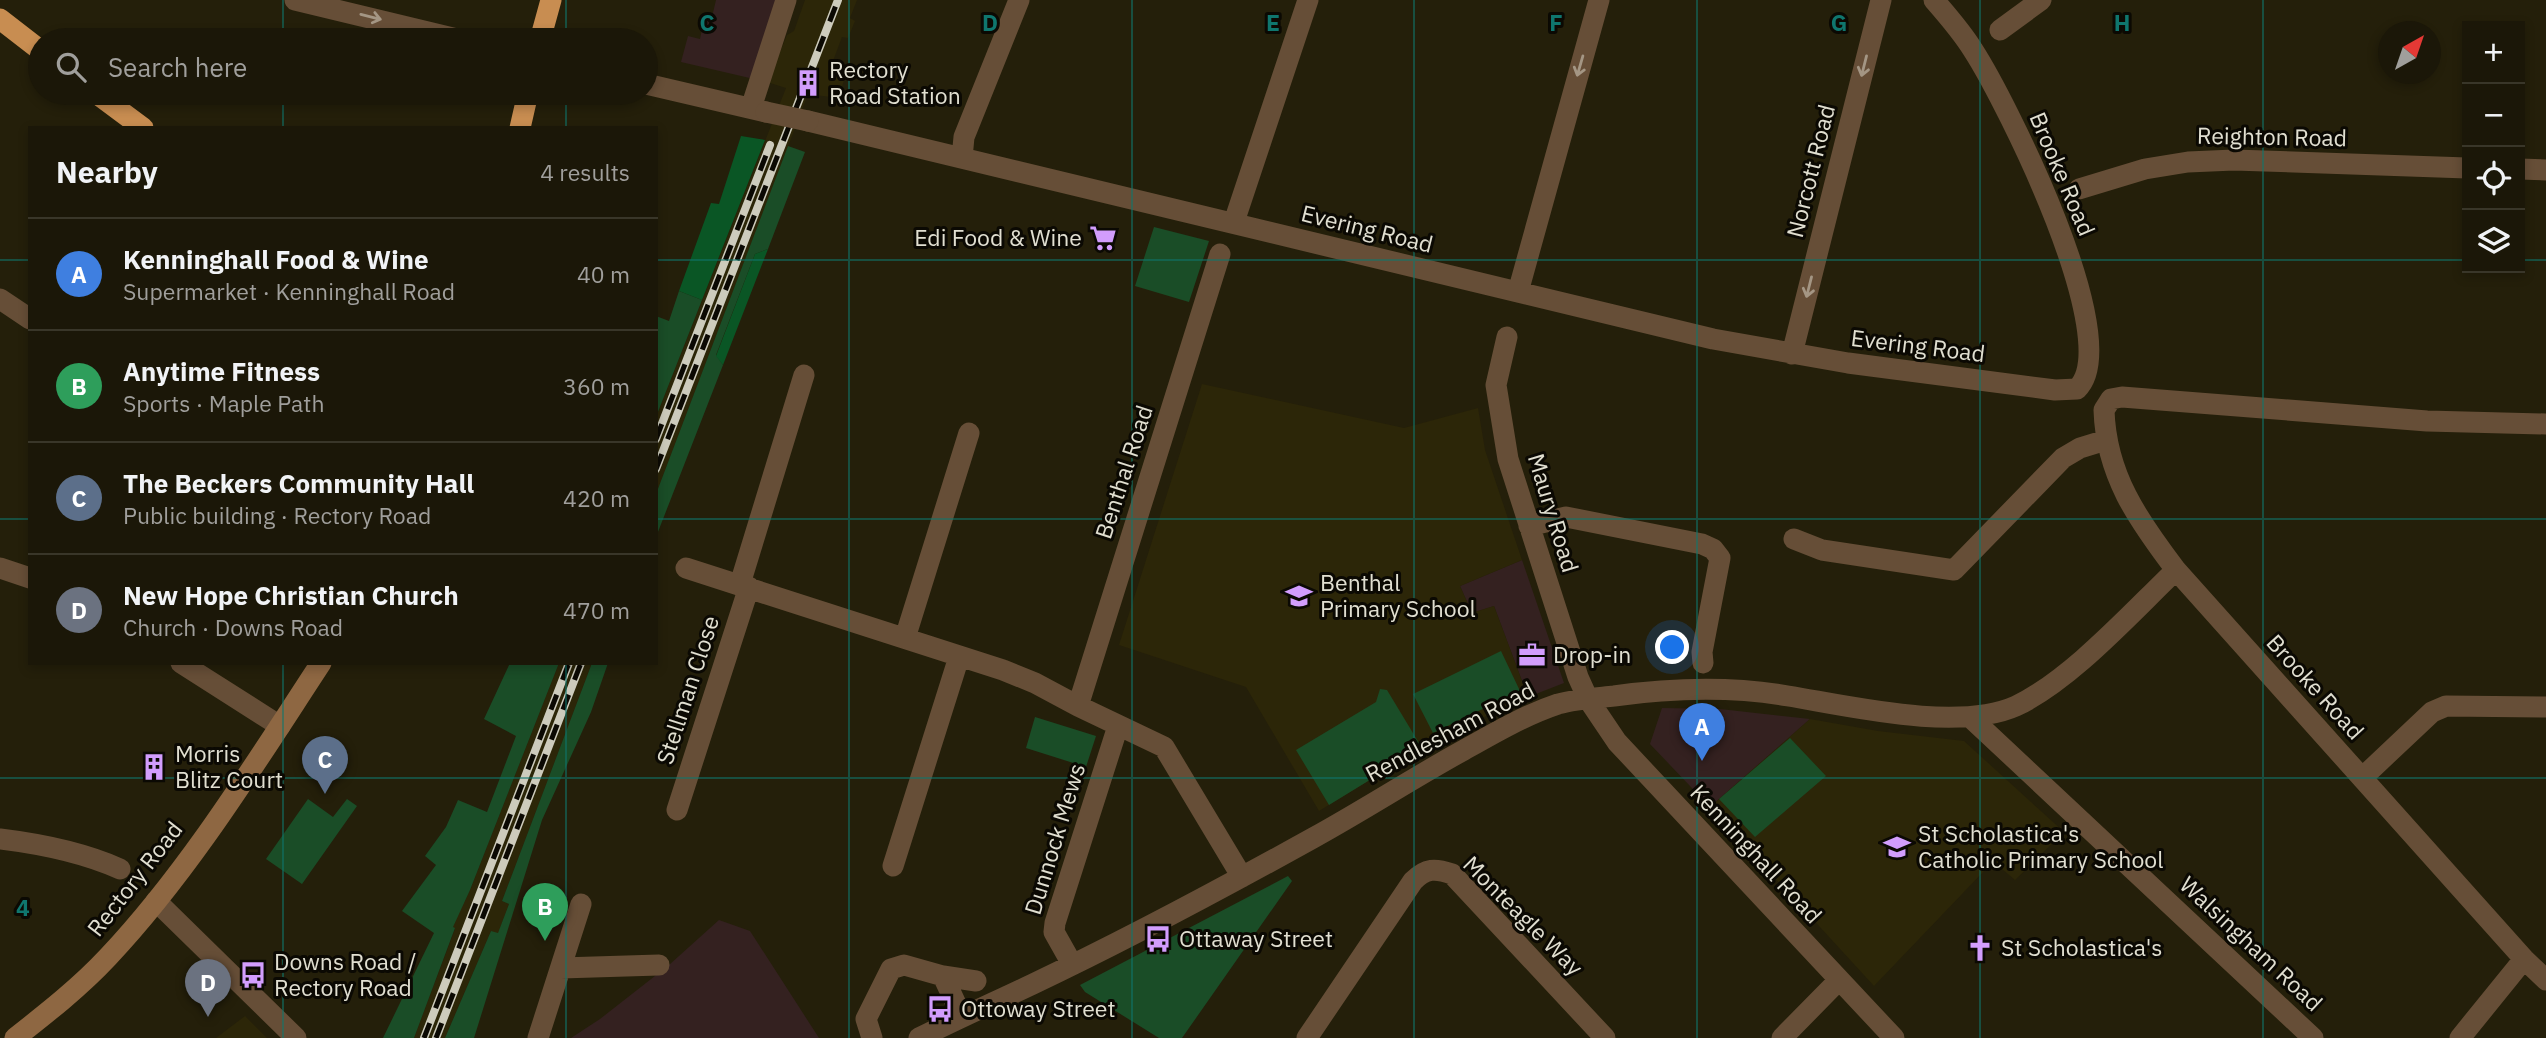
<!DOCTYPE html>
<html lang="en">
<head>
<meta charset="utf-8">
<style>
	body { margin:0; font-family:"IBM Plex Sans",sans-serif; background:#282416; color:#f1f3f6 }
	.controls { position:absolute; right:21px; top:21px; display:grid; overflow:hidden; border-radius:0px; box-shadow:0 4px 10px #0003 }
	.controls button { width:63px; height:63px; display:grid; place-items:center; padding:0; border:0; border-bottom:2px solid #393629; background:#1b1708; color:#f1f3f6; font:35px sans-serif }
	.compass { position:absolute; left:2378px; top:21px; width:63px; height:63px; border-radius:50%; background:#1b1708; box-shadow:0 4px 10px #0003; rotate:40deg }
	.you { position:absolute; left:1673px; top:648px; width:24px; height:24px; margin:-18px; border:5px solid #fff; border-radius:50%; background:#1a73e8; box-shadow:0 0 0 10px #1a73e833 }
	.badge { display:grid; place-items:center; width:46px; height:46px; border-radius:50%; background:#0f766e; color:#fff; font-size:23px; font-weight:700 }
	.pin { position:absolute; translate:-50% -58px; filter:drop-shadow(0 2px 4px #0008) }
	.pin::after { content:''; position:absolute; top:37px; width:24px; height:21px; background:inherit; clip-path:polygon(0 0,100% 0,50% 100%) }
	.list { margin:0; padding:0; list-style:none }
	h2 { display:flex; justify-content:space-between; align-items:center; height:91px; margin:0; padding:0 28px; font-size:30px }
	h2 small { font-size:23px; font-weight:400; color:#a09f9c }
	.list li { display:grid; grid-template-columns:46px 1fr auto; gap:21px; align-items:center; box-sizing:border-box; height:112px; padding:0 28px; border-top:2px solid #393629 }
	.list b { display:block; font-size:26px; white-space:nowrap }
	.list p { margin:0; font-size:23px; white-space:nowrap; color:#a09f9c }
	.list em { font-size:23px; font-style:normal; color:#a09f9c }
	.icon { flex:none; width:38px; height:38px; fill:none; stroke:currentColor; stroke-width:2; stroke-linecap:round; stroke-linejoin:round }
	.map { position:relative; flex:none; width:2546px; height:1038px; overflow:hidden }
	.search { position:absolute; background:#1b1708; box-shadow:0 4px 10px #0003; left:28px; top:28px; width:630px; height:77px; display:flex; align-items:center; gap:18px; box-sizing:border-box; padding:0 24px; border-radius:38px; color:#a09f9c; font-size:26px }
	.panel { position:absolute; background:#1b1708; box-shadow:0 4px 10px #0003; left:28px; top:126px; width:630px; height:539px; border-radius:0px }
	.map>svg:first-child { display:block }
	.commercial { fill:#342120 }
	.built { fill:#2c2608 }
	.green { fill:#1a4d27 }
	.forest { fill:#0a5625 }
	.lines { fill:none; stroke-linecap:round; stroke-linejoin:round }
	.street { stroke:#664e37; stroke-width:21 }
	.secondary { stroke:#8e6742; stroke-width:21 }
	.highway { stroke:#c88d51; stroke-width:21 }
	.rail-casing { stroke:#cdcbbc; stroke-width:8 }
	.rail { stroke:#0b0903; stroke-width:5; stroke-dasharray:16; stroke-linecap:butt }
	.street-bridge { stroke:#664e37; stroke-width:21 }
	.oneway { stroke:#a49684 }
	.grid { fill:none; stroke:#0f766e; stroke-width:2; stroke-opacity:0.55 }
	.labels { text-anchor:middle; stroke-width:6; stroke-linejoin:round; paint-order:stroke }
	.poi-label { font-size:23px; fill:#e1dfd1; stroke:#0b0903; text-anchor:start }
	.street-label { font-size:23px; fill:#e1dfd1; stroke:#0b0903 }
	.grid-label { font-size:23px; text-anchor:middle; font-weight:bold; fill:#0f766e; stroke:#0b0903; stroke-width:6; stroke-linejoin:round; paint-order:stroke }
</style>
</head>
<body>
<div class="map">
<svg width="2546" height="1038" viewBox="0 0 2546 1038">
	<rect width="100%" height="100%" fill="#241f0a"/>
	<path class="commercial" d="M 716,0 L 776,0 L 754,79 L 681,62 L 688,36 L 700,39 L 705,15 L 712,17 Z
		M 1522,560 L 1564,683 L 1528,697 L 1494,606 L 1472,613 L 1460,586 Z
		M 1662,708 L 1720,709 L 1810,719 L 1710,807 L 1650,744 Z
		M 719,920 L 750,931 L 819,1038 L 571,1038 L 600,1019 L 669,965 Z"/>
	<path class="built" d="M 805,0 L 857,0 L 850,18 L 855,21 L 848,38 L 842,37 L 830,69 L 846,75 L 838,98 L 808,94 L 656,494 L 656,417 L 786,88 L 767,82 L 787,35 L 794,31 Z
		M 1202,384 L 1404,428 L 1478,408 L 1485,450 L 1522,560 L 1460,586 L 1472,613 L 1494,606 L 1528,697 L 1442,736 L 1319,811 L 1246,687 L 1119,645 Z
		M 559,663 L 592,663 L 502,901 L 509,904 L 498,934 L 491,931 L 445,1038 L 414,1038 L 455,929 L 452,927 L 470,890 Z
		M 1810,719 L 1878,731 L 1964,741 L 2064,832 L 2015,880 L 1995,863 L 1984,871 L 1874,986 L 1710,807 Z
		M 245,1016 L 267,1038 L 216,1038 Z"/>
	<path class="green" d="M 788,146 L 805,152 L 768,249 L 755,254 L 716,355 L 723,365 L 656,537 L 656,494 Z
		M 1154,227 L 1209,241 L 1189,302 L 1135,286 Z
		M 679,291 L 702,300 L 656,417 L 656,316 L 669,321 Z
		M 1501,651 L 1520,691 L 1433,733 L 1413,694 Z
		M 510,663 L 559,663 L 470,890 L 453,927 L 455,928 L 414,1038 L 383,1038 L 434,933 L 402,911 L 436,865 L 425,856 L 446,827 L 458,800 L 487,812 L 516,736 L 484,719 Z
		M 592,663 L 608,663 L 591,712 L 542,820 L 474,1038 L 445,1038 L 491,931 L 498,933 L 509,904 L 502,901 Z
		M 1380,689 L 1387,690 L 1422,748 L 1329,805 L 1296,750 L 1376,702 Z
		M 1035,717 L 1096,736 L 1086,767 L 1026,748 Z
		M 1790,738 L 1826,776 L 1755,837 L 1719,799 Z
		M 308,799 L 333,817 L 347,799 L 357,806 L 302,884 L 266,859 Z
		M 1288,876 L 1292,881 L 1182,1038 L 1159,1038 L 1085,992 L 1080,985 Z"/>
	<path class="forest" d="M 741,136 L 765,140 L 702,300 L 679,291 L 711,203 L 719,204 Z
		M 768,249 L 723,365 L 716,356 L 755,254 Z"/>
	<g class="lines">
		<path class="street" d="M 295,0 L 461,40
			M 2000,30 L 2041,0
			M 646,84 L 766,112
			M 751,108 L 786,0
			M 808,121 L 1713,339 L 1848,363 L 2055,390 L 2077,389 C 2127,342 2006,101 1973,50 C 1962,32 1948,16 1934,0
			M 962,158 L 964,137 L 1019,0
			M 2520,169 L 2546,170
			M 2079,189 L 2145,169 L 2188,162 L 2234,160 L 2467,168
			M 1234,222 L 1308,0
			M 1518,292 L 1599,0
			M 0,299 L 30,319
			M 1507,337 L 1496,385 L 1508,459 L 1578,677 L 1588,699 L 1617,742 L 1894,1038
			M 1792,354 L 1881,0
			M 2546,424 L 2427,421 L 2122,397 L 2111,399 L 2104,410 C 2106,475 2138,520 2176,570 L 2524,959 L 2546,980
			M 1529,526 L 1566,517 L 1702,544 L 1713,549 L 1720,558 L 1702,652 L 1703,663
			M 1794,539 L 1822,550 L 1954,570 L 2063,458 L 2080,448 L 2106,440
			M 0,568 L 30,578
			M 686,568 L 1003,670 L 1035,683 L 1078,706 L 1164,747 L 1242,877
			M 740,584 L 804,375
			M 905,638 L 969,433
			M 181,663 L 280,726
			M 1078,706 L 1220,254
			M 1970,717 L 2313,1038
			M 2362,778 L 2432,712 L 2446,706 L 2546,707
			M 677,810 L 749,587
			M 0,839 C 41,844 82,852 120,869
			M 893,866 L 959,657
			M 156,901 L 296,1038
			M 1072,964 L 1054,932 L 1055,923 L 1118,726
			M 561,968 L 659,965
			M 943,976 L 962,1017
			M 538,1038 L 581,904
			M 872,1038 L 866,1019 L 891,969 L 904,965 L 943,976 L 976,981
			M 919,1038 C 957,1019 995,1002 1033,984 C 1128,939 1221,889 1313,838 C 1364,810 1413,778 1464,750 C 1494,733 1525,715 1558,704 C 1576,699 1595,698 1614,696 C 1672,688 1730,686 1788,696 C 1849,706 1958,732 2016,706 C 2071,680 2131,613 2176,570
			M 1307,1038 L 1413,881 C 1426,868 1435,868 1452,874 L 1605,1038
			M 1782,1038 L 1838,981
			M 2460,1038 L 2524,959"/>
		<path class="secondary" d="M 15,1038 C 47,1013 80,987 108,957 C 189,871 256,762 321,663"/>
		<path class="highway" d="M 0,19 L 40,50
			M 540,40 L 551,0
			M 96,93 L 143,128
			M 520,128 L 528,93"/>
		<defs>
			<path id="rail" d="M 656,439 L 770,145
				M 656,469 L 838,0
				M 424,1038 L 569,663
				M 436,1038 L 581,663"/>
		</defs>
		<use href="#rail" class="rail-casing"/>
		<use href="#rail" class="rail"/>
		<path class="street-bridge" d="M 766,112 L 808,121"/>
	</g>
	<defs><path id="oneway-shaft" d="M-6 0H5M1.5-3L5.5 0L1.5 3" fill="none" stroke-width="1.6" stroke-linecap="round" stroke-linejoin="round" transform="scale(1.75)"/></defs>
	<g class="oneway">
		<use href="#oneway-shaft" transform="translate(371 17) rotate(14)"/>
		<use href="#oneway-shaft" transform="translate(1580 66) rotate(106)"/>
		<use href="#oneway-shaft" transform="translate(1864 66) rotate(104)"/>
		<use href="#oneway-shaft" transform="translate(1809 287) rotate(104)"/>
	</g>
	<path class="grid" d="M 283,0 L 283,40M 566,0 L 566,40M 849,0 L 849,1038M 1132,0 L 1132,1038M 1414,0 L 1414,1038M 1697,0 L 1697,1038M 1980,0 L 1980,1038M 2263,0 L 2263,1038M 283,93 L 283,128M 566,93 L 566,128M 0,260 L 30,260M 656,260 L 2467,260M 2520,260 L 2546,260M 0,519 L 30,519M 656,519 L 2546,519M 283,663 L 283,1038M 566,663 L 566,1038M 0,778 L 2546,778"/>
	<defs>
		<symbol id="building-bare" viewBox="-9 -9 18 18"><path d="M-4-6H4V6H1V3H-1V6H-4ZM-2.5-4.3h1.7v1.8h-1.7ZM.8-4.3h1.7v1.8H.8ZM-2.5-1h1.7V.8h-1.7ZM.8-1h1.7V.8H.8Z" fill="#d29dfd" stroke="#0b0903" stroke-width="2.5" paint-order="stroke"/></symbol>
		<symbol id="supermarket-bare" viewBox="-9 -9 18 18"><path d="M-6-5.5h2.5l.6 2H6L4.5 2H-2.5L-4.4-4H-6ZM-1.5 3.2a1.3 1.3 0 1 0 .1 0ZM3 3.2a1.3 1.3 0 1 0 .1 0Z" fill="#d29dfd" stroke="#0b0903" stroke-width="2.5" paint-order="stroke"/></symbol>
		<symbol id="school-bare" viewBox="-9 -9 18 18"><path d="M0-5L7-2L0 1L-7-2ZM-4 1L0 2.5L4 1V4Q0 6-4 4Z" fill="#d29dfd" stroke="#0b0903" stroke-width="2.5" paint-order="stroke"/></symbol>
		<symbol id="office-bare" viewBox="-9 -9 18 18"><path d="M-6-3h4V-5.5h4V-3h4V5H-6ZM-1-4.5V-3h2v-1.5ZM-6 0V1H6V0Z" fill="#d29dfd" stroke="#0b0903" stroke-width="2.5" paint-order="stroke"/></symbol>
		<symbol id="bus-bare" viewBox="-9 -9 18 18"><path d="M-5-6H5V4H4V6H2V4H-2V6H-4V4H-5ZM-3.5-4V0h7V-4ZM-3.5 1.2v1.5H-2V1.2ZM2 1.2v1.5H3.5V1.2Z" fill="#d29dfd" stroke="#0b0903" stroke-width="2.5" paint-order="stroke"/></symbol>
		<symbol id="church-bare" viewBox="-9 -9 18 18"><path d="M-1.2-6h2.4v3.5h3.3v2.4h-3.3V6h-2.4V-.1h-3.3v-2.4h3.3Z" fill="#d29dfd" stroke="#0b0903" stroke-width="2.5" paint-order="stroke"/></symbol>
	</defs>
	<g fill-rule="evenodd">
		<use href="#building-bare" x="789" y="64" width="38" height="38"/>
		<use href="#supermarket-bare" x="1084" y="219" width="38" height="38"/>
		<use href="#school-bare" x="1280" y="577" width="38" height="38"/>
		<use href="#office-bare" x="1513" y="636" width="38" height="38"/>
		<use href="#building-bare" x="135" y="748" width="38" height="38"/>
		<use href="#school-bare" x="1878" y="828" width="38" height="38"/>
		<use href="#bus-bare" x="1139" y="920" width="38" height="38"/>
		<use href="#church-bare" x="1961" y="929" width="38" height="38"/>
		<use href="#bus-bare" x="234" y="956" width="38" height="38"/>
		<use href="#bus-bare" x="921" y="990" width="38" height="38"/>
	</g>
	<g class="labels">
		<g class="poi-label">
			<text x="829" y="78">Rectory<tspan x="829" dy="26">Road Station</tspan></text>
			<text x="1082" y="246" text-anchor="end">Edi Food &amp; Wine</text>
			<text x="1320" y="591">Benthal<tspan x="1320" dy="26">Primary School</tspan></text>
			<text x="1553" y="663">Drop-in</text>
			<text x="175" y="762">Morris<tspan x="175" dy="26">Blitz Court</tspan></text>
			<text x="1918" y="842">St Scholastica's<tspan x="1918" dy="26">Catholic Primary School</tspan></text>
			<text x="1179" y="947">Ottaway Street</text>
			<text x="2001" y="956">St Scholastica's</text>
			<text x="274" y="970">Downs Road /<tspan x="274" dy="26">Rectory Road</tspan></text>
			<text x="961" y="1017">Ottoway Street</text>
		</g>
		<g class="street-label">
			<text transform="translate(2272 137) rotate(1)" y="8">Reighton Road</text>
			<text transform="translate(1811 171) rotate(-76)" y="8">Norcott Road</text>
			<text transform="translate(2062 174) rotate(67)" y="8">Brooke Road</text>
			<text transform="translate(1367 229) rotate(14)" y="8">Evering Road</text>
			<text transform="translate(1918 346) rotate(7)" y="8">Evering Road</text>
			<text transform="translate(1124 472) rotate(-72)" y="8">Benthal Road</text>
			<text transform="translate(1553 513) rotate(73)" y="8">Maury Road</text>
			<text transform="translate(2315 687) rotate(48)" y="8">Brooke Road</text>
			<text transform="translate(688 690) rotate(-72)" y="8">Stellman Close</text>
			<text transform="translate(1450 732) rotate(-28)" y="8">Rendlesham Road</text>
			<text transform="translate(1055 839) rotate(-73)" y="8">Dunnock Mews</text>
			<text transform="translate(1756 854) rotate(47)" y="8">Kenninghall Road</text>
			<text transform="translate(135 879) rotate(-52)" y="8">Rectory Road</text>
			<text transform="translate(1523 916) rotate(45)" y="8">Monteagle Way</text>
			<text transform="translate(2251 944) rotate(43)" y="8">Walsingham Road</text>
		</g>
	</g>
	<g class="grid-label">
		<text x="707" y="31">C</text>
		<text x="990" y="31">D</text>
		<text x="1273" y="31">E</text>
		<text x="1556" y="31">F</text>
		<text x="1839" y="31">G</text>
		<text x="2122" y="31">H</text>
		<text x="23" y="916">4</text>
	</g>
</svg>
<div class="controls">
<button>+</button>
<button>−</button>
<button><svg class="icon" aria-label="locate" viewBox="0 0 24 24"><circle cx="12" cy="12" r="6"/><path d="M12 2v4M12 18v4M2 12h4M18 12h4"/></svg></button>
<button><svg class="icon" aria-label="layers" viewBox="0 0 24 24"><path d="M12 4l9 5-9 5-9-5zM3 14l9 5 9-5"/></svg></button>
</div>
<svg class="compass" viewBox="-18 -18 36 36"><path d="M0-13l5 13h-10z" fill="#e53935"/><path d="M0 13l5-13h-10z" fill="#a09f9c"/></svg>
<div class="you"></div>
<div class="pin badge" style="left:1702px;top:761px;background:#3f7fe0">A</div>
<div class="pin badge" style="left:545px;top:941px;background:#2e9e5b">B</div>
<div class="pin badge" style="left:325px;top:794px;background:#5c6f8a">C</div>
<div class="pin badge" style="left:208px;top:1017px;background:#6b7280">D</div>
<div class="search"><svg class="icon" aria-label="search" viewBox="0 0 24 24"><circle cx="10" cy="10" r="6"/><path d="M15 15l6 6"/></svg>Search here</div>
<section class="panel">
<h2>Nearby<small>4 results</small></h2>
<ul class="list">
<li><span class="badge" style="background:#3f7fe0">A</span><div><b>Kenninghall Food &amp; Wine</b><p>Supermarket · Kenninghall Road</p></div><em>40 m</em></li>
<li><span class="badge" style="background:#2e9e5b">B</span><div><b>Anytime Fitness</b><p>Sports · Maple Path</p></div><em>360 m</em></li>
<li><span class="badge" style="background:#5c6f8a">C</span><div><b>The Beckers Community Hall</b><p>Public building · Rectory Road</p></div><em>420 m</em></li>
<li><span class="badge" style="background:#6b7280">D</span><div><b>New Hope Christian Church</b><p>Church · Downs Road</p></div><em>470 m</em></li>
</ul>
</section>
</div>
</body>
</html>
